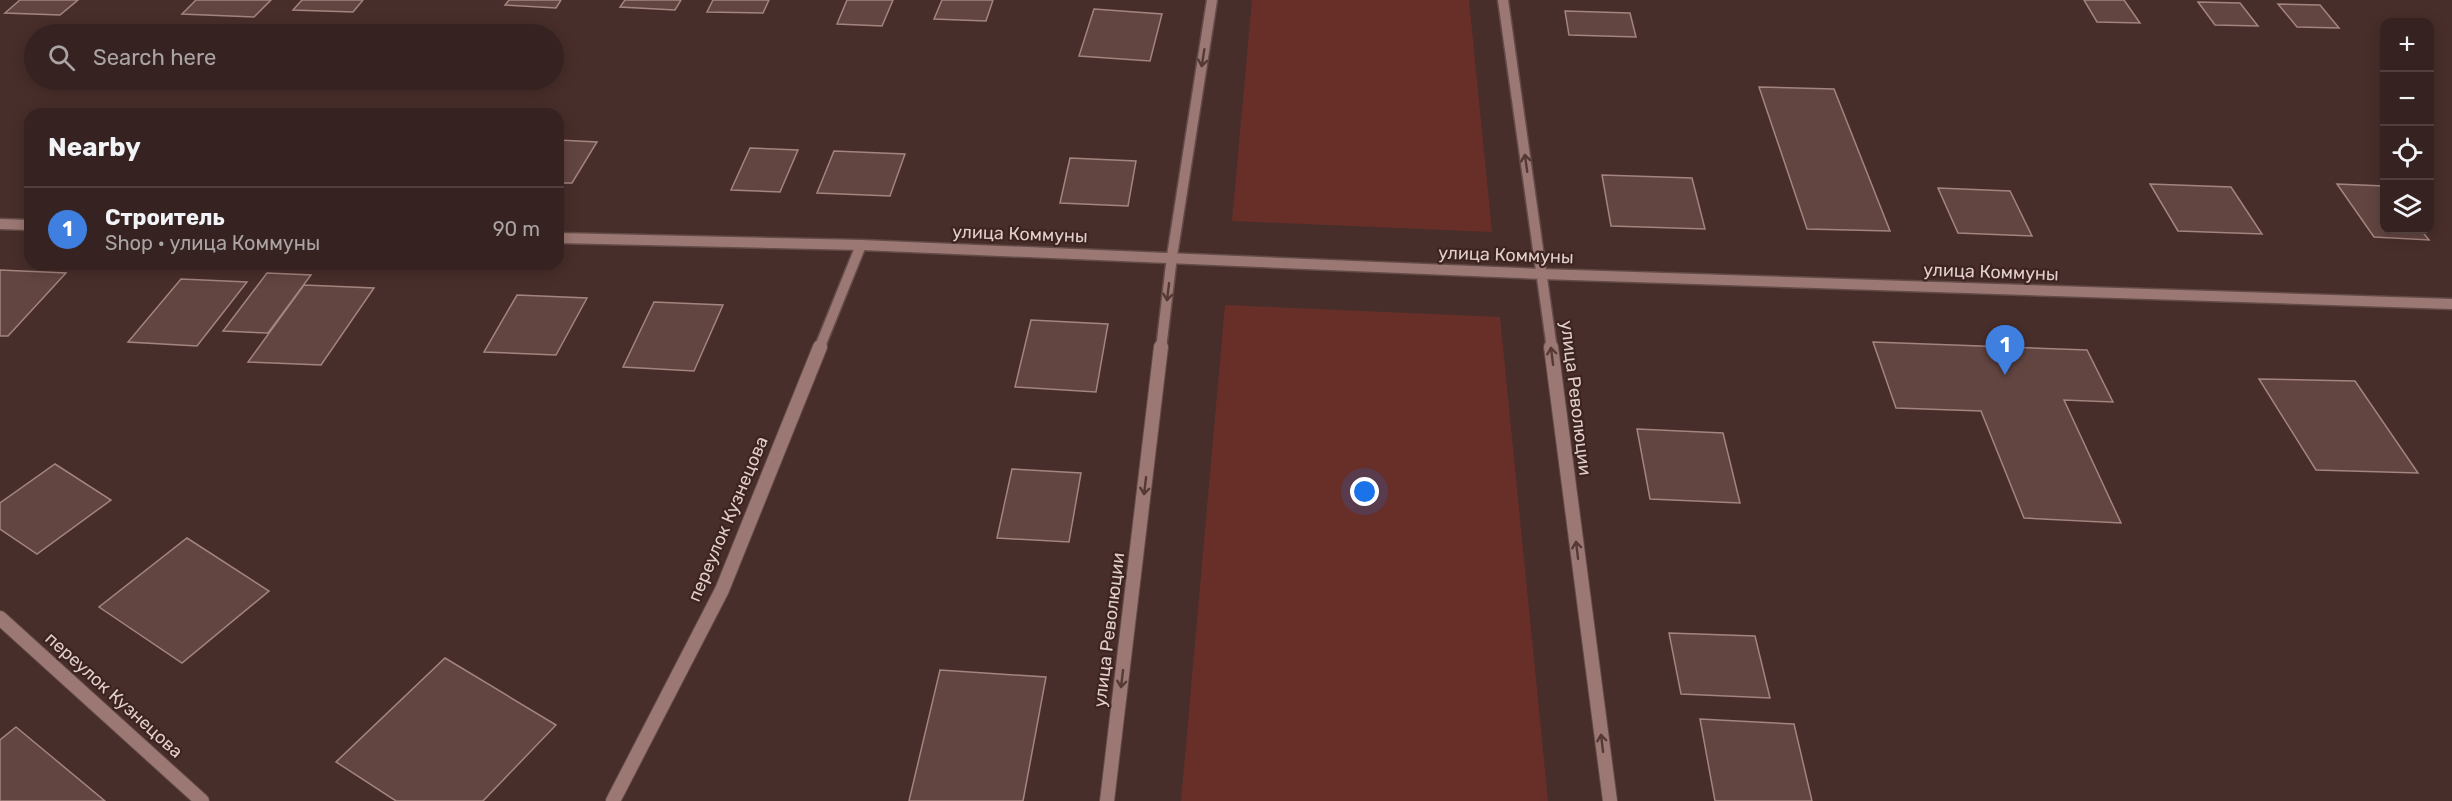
<!DOCTYPE html>
<html lang="en">
<head>
<meta charset="utf-8">
<style>
	body { margin:0; font-family:Rubik,sans-serif; background:#3d2a29; color:#f1f3f6 }
	.controls { position:absolute; right:18px; top:18px; display:grid; overflow:hidden; border-radius:12px; box-shadow:0 3px 15px #0003 }
	.controls button { width:54px; height:54px; display:grid; place-items:center; padding:0; border:0; border-bottom:2px solid #503f3e; background:#362220; color:#f1f3f6; font:30px sans-serif }
	.you { position:absolute; left:1365px; top:492px; width:21px; height:21px; margin:-15px; border:4px solid #fff; border-radius:50%; background:#1a73e8; box-shadow:0 0 0 9px #1a73e833 }
	.badge { display:grid; place-items:center; width:39px; height:39px; border-radius:50%; background:#95b2f1; color:#fff; font-size:20px; font-weight:700 }
	.pin { position:absolute; translate:-50% -50px; filter:drop-shadow(0 2px 3px #0008) }
	.pin::after { content:''; position:absolute; top:32px; width:21px; height:18px; background:inherit; clip-path:polygon(0 0,100% 0,50% 100%) }
	.list { margin:0; padding:0; list-style:none }
	h2 { display:flex; justify-content:space-between; align-items:center; height:78px; margin:0; padding:0 24px; font-size:26px }
	h2 small { font-size:20px; font-weight:400; color:#aaa4a5 }
	.list li { display:grid; grid-template-columns:39px 1fr auto; gap:18px; align-items:center; box-sizing:border-box; height:84px; padding:0 24px; border-top:2px solid #503f3e }
	.list b { display:block; font-size:22px; white-space:nowrap }
	.list p { margin:0; font-size:20px; white-space:nowrap; color:#aaa4a5 }
	.list em { font-size:20px; font-style:normal; color:#aaa4a5 }
	.icon { flex:none; width:33px; height:33px; fill:none; stroke:currentColor; stroke-width:2; stroke-linecap:round; stroke-linejoin:round }
	.map { position:relative; flex:none; width:2452px; height:801px; overflow:hidden }
	.search { position:absolute; background:#362220; box-shadow:0 3px 15px #0003; left:24px; top:24px; width:540px; height:66px; display:flex; align-items:center; gap:15px; box-sizing:border-box; padding:0 21px; border-radius:33px; color:#aaa4a5; font-size:22px }
	.panel { position:absolute; background:#362220; box-shadow:0 3px 15px #0003; left:24px; top:108px; width:540px; height:162px; border-radius:18px }
	.map>svg:first-child { display:block }
	.green { fill:#682f29 }
	.building { fill:#624541; stroke:#a4847f; stroke-width:1.5 }
	.lines { fill:none; stroke-linecap:round; stroke-linejoin:round }
	.lane-far1-casing { stroke:#634b47; stroke-width:13 }
	.lane-casing { stroke:#634b47; stroke-width:16 }
	.street-far1-casing { stroke:#634b47; stroke-width:13 }
	.street-casing { stroke:#634b47; stroke-width:16 }
	.lane-far1 { stroke:#9b7873; stroke-width:10 }
	.lane { stroke:#9b7873; stroke-width:14 }
	.street-far1 { stroke:#9b7873; stroke-width:10 }
	.street { stroke:#9b7873; stroke-width:14 }
	.oneway { stroke:#553935 }
	.labels { text-anchor:middle; stroke-width:4.5; stroke-linejoin:round; paint-order:stroke }
	.street-label { font-size:18px; fill:#dfcecb; stroke:#3e2420 }
</style>
</head>
<body>
<div class="map">
<svg width="2452" height="801" viewBox="0 0 2452 801">
	<rect width="100%" height="100%" fill="#482e2a"/>
	<path class="green" d="M 1252,0 L 1469,0 L 1492,232 L 1232,221 Z
		M 1225,305 L 1500,317 L 1548,801 L 1181,801 Z"/>
	<path class="building" d="M 20,0 L 78,0 L 60,15 L 5,13 Z
		M 196,0 L 271,0 L 254,17 L 182,14 Z
		M 302,0 L 363,0 L 353,12 L 293,10 Z
		M 509,0 L 561,0 L 556,8 L 505,5 Z
		M 625,0 L 681,0 L 675,10 L 620,7 Z
		M 713,0 L 769,0 L 763,13 L 707,12 Z
		M 847,0 L 893,0 L 882,26 L 837,24 Z
		M 942,0 L 993,0 L 986,21 L 934,19 Z
		M 2084,0 L 2124,0 L 2140,23 L 2097,22 Z
		M 2198,2 L 2240,3 L 2258,26 L 2215,25 Z
		M 2278,4 L 2320,5 L 2339,28 L 2297,27 Z
		M 1094,9 L 1162,14 L 1150,61 L 1079,56 Z
		M 1565,11 L 1630,13 L 1636,37 L 1569,35 Z
		M 1759,87 L 1834,89 L 1890,231 L 1807,229 Z
		M 558,140 L 597,142 L 572,183 L 558,183 Z
		M 750,148 L 798,150 L 780,192 L 731,190 Z
		M 834,151 L 905,154 L 890,196 L 817,193 Z
		M 1070,158 L 1136,161 L 1128,206 L 1060,203 Z
		M 1602,175 L 1692,178 L 1705,229 L 1611,226 Z
		M 2150,184 L 2231,187 L 2262,234 L 2178,231 Z
		M 2337,184 L 2384,186 L 2384,230 L 2421,230 L 2429,240 L 2374,237 Z
		M 1938,188 L 2010,191 L 2032,236 L 1958,233 Z
		M 0,270 L 66,273 L 8,336 L 0,336 Z
		M 267,273 L 311,275 L 268,333 L 223,331 Z
		M 181,279 L 247,282 L 197,346 L 128,342 Z
		M 304,285 L 374,288 L 321,365 L 248,362 Z
		M 517,295 L 587,298 L 556,355 L 484,352 Z
		M 654,302 L 723,305 L 694,371 L 623,367 Z
		M 1031,320 L 1108,324 L 1096,392 L 1015,387 Z
		M 1873,342 L 2087,350 L 2113,402 L 2064,400 L 2121,523 L 2024,518 L 1981,411 L 1896,408 Z
		M 2259,379 L 2355,381 L 2418,473 L 2316,470 Z
		M 1637,429 L 1723,433 L 1740,503 L 1650,499 Z
		M 55,464 L 111,500 L 37,554 L 0,529 L 0,503 Z
		M 1012,469 L 1081,473 L 1069,542 L 997,538 Z
		M 187,538 L 269,591 L 182,663 L 99,607 Z
		M 1669,633 L 1755,636 L 1770,698 L 1681,694 Z
		M 445,658 L 556,725 L 483,801 L 396,801 L 336,762 Z
		M 940,670 L 1046,677 L 1023,801 L 909,801 Z
		M 1700,719 L 1794,724 L 1812,801 L 1715,801 Z
		M 16,727 L 105,801 L 0,801 L 0,740 Z"/>
	<g class="lines">
		<defs>
			<path id="lane-far1" d="M 819,349 L 861,245"/>
			<path id="lane" d="M 0,618 L 202,801
				M 613,801 L 722,590 L 820,347"/>
			<path id="street-far1" d="M 1503,0 L 1552,349
				M 0,224 L 30,225
				M 558,238 L 861,245 L 1542,274 L 2452,304
				M 1161,349 L 1172,256 L 1212,0"/>
			<path id="street" d="M 1551,347 L 1610,801
				M 1107,801 L 1161,347"/>
		</defs>
		<use href="#lane-far1" class="lane-far1-casing"/>
		<use href="#lane" class="lane-casing"/>
		<use href="#street-far1" class="street-far1-casing"/>
		<use href="#street" class="street-casing"/>
		<use href="#lane-far1" class="lane-far1"/>
		<use href="#lane" class="lane"/>
		<use href="#street-far1" class="street-far1"/>
		<use href="#street" class="street"/>
	</g>
	<defs><path id="oneway-shaft" d="M-6 0H5M1.5-3L5.5 0L1.5 3" fill="none" stroke-width="1.6" stroke-linecap="round" stroke-linejoin="round" transform="scale(1.5)"/></defs>
	<g class="oneway">
		<use href="#oneway-shaft" transform="translate(1203 58) rotate(99)"/>
		<use href="#oneway-shaft" transform="translate(1526 163) rotate(-98)"/>
		<use href="#oneway-shaft" transform="translate(1168 292) rotate(97)"/>
		<use href="#oneway-shaft" transform="translate(1552 356) rotate(-97)"/>
		<use href="#oneway-shaft" transform="translate(1145 486) rotate(97)"/>
		<use href="#oneway-shaft" transform="translate(1577 550) rotate(-97)"/>
		<use href="#oneway-shaft" transform="translate(1122 679) rotate(97)"/>
		<use href="#oneway-shaft" transform="translate(1602 743) rotate(-97)"/>
	</g>
	<g class="labels">
		<g class="street-label">
			<text transform="translate(1020 234) rotate(2)" y="6">улица Коммуны</text>
			<text transform="translate(1506 255) rotate(2)" y="6">улица Коммуны</text>
			<text transform="translate(1991 272) rotate(2)" y="6">улица Коммуны</text>
			<text transform="translate(1576 398) rotate(83)" y="6">улица Революции</text>
			<text transform="translate(728 519) rotate(-67)" y="6">переулок Кузнецова</text>
			<text transform="translate(1109 630) rotate(-83)" y="6">улица Революции</text>
			<text transform="translate(114 695) rotate(42)" y="6">переулок Кузнецова</text>
		</g>
	</g>
</svg>
<div class="controls">
<button>+</button>
<button>−</button>
<button><svg class="icon" aria-label="locate" viewBox="0 0 24 24"><circle cx="12" cy="12" r="6"/><path d="M12 2v4M12 18v4M2 12h4M18 12h4"/></svg></button>
<button><svg class="icon" aria-label="layers" viewBox="0 0 24 24"><path d="M12 4l9 5-9 5-9-5zM3 14l9 5 9-5"/></svg></button>
</div>
<div class="you"></div>
<div class="pin badge" style="left:2005px;top:375px;background:#3f7fe0">1</div>
<div class="search"><svg class="icon" aria-label="search" viewBox="0 0 24 24"><circle cx="10" cy="10" r="6"/><path d="M15 15l6 6"/></svg>Search here</div>
<section class="panel">
<h2>Nearby<small></small></h2>
<ul class="list">
<li><span class="badge" style="background:#3f7fe0">1</span><div><b>Строитель</b><p>Shop · улица Коммуны</p></div><em>90 m</em></li>
</ul>
</section>
</div>
</body>
</html>
